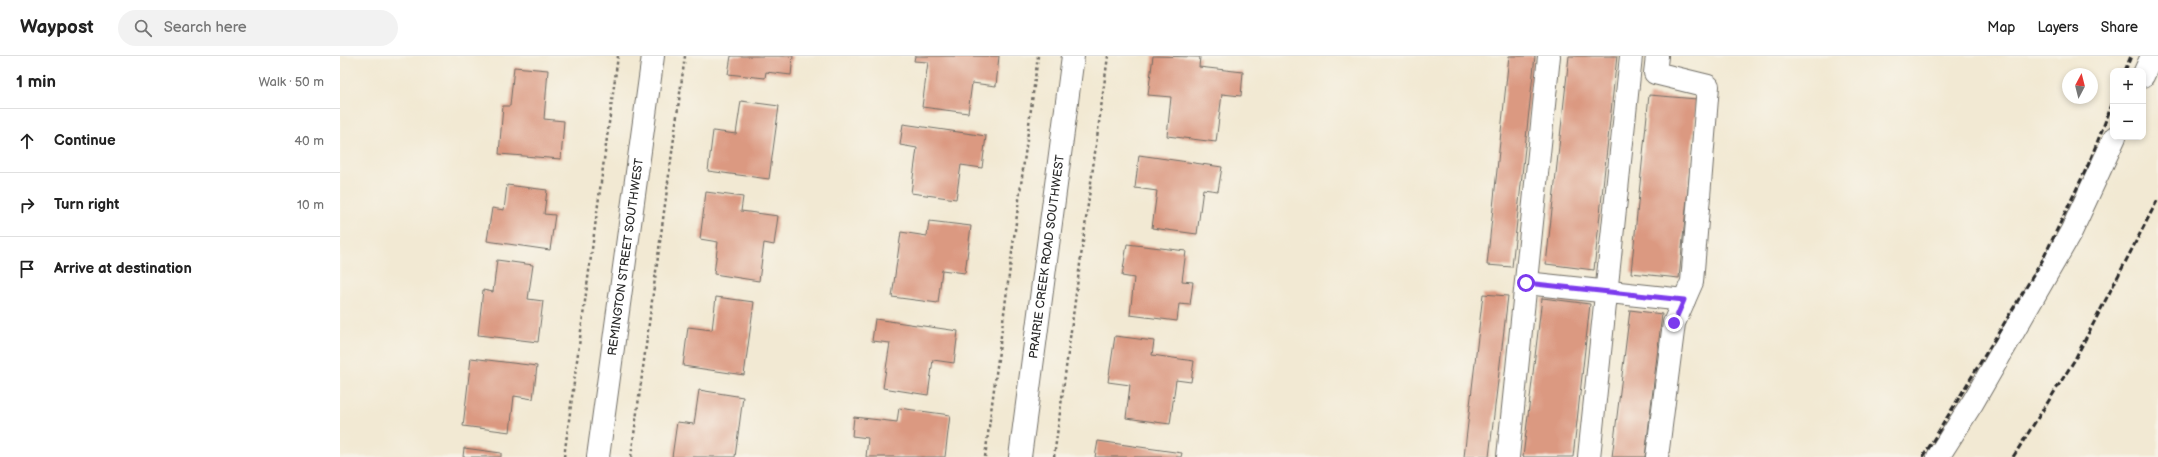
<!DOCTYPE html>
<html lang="en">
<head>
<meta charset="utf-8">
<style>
	body { margin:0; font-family:"Balsamiq Sans",sans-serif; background:#f2f2f2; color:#222 }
	.controls { position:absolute; right:12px; top:12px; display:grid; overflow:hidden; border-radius:8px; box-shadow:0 2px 6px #0003 }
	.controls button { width:36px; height:36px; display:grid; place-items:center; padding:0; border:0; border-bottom:1px solid #e0e0e0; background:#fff; color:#222; font:20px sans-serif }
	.compass { position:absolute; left:1722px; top:12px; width:36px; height:36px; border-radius:50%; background:#fff; box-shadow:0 2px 6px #0003; rotate:7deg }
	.stop { position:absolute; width:12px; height:12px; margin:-9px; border:3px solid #7c3aed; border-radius:50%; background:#fff }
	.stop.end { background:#7c3aed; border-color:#fff; box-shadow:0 1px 4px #0008 }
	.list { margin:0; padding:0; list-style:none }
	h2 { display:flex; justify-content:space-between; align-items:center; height:52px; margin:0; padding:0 16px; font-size:17px }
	h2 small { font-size:13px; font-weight:400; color:#767676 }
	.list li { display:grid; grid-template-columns:26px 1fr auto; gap:12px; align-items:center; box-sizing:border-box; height:64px; padding:0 16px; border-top:1px solid #e0e0e0 }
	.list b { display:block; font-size:15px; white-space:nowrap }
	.list em { font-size:13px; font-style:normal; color:#767676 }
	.icon { flex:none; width:22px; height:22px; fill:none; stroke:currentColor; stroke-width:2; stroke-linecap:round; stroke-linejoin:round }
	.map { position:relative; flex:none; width:1818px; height:401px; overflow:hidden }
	header { display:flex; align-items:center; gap:24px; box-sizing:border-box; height:56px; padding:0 20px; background:#fff; border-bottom:1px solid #e0e0e0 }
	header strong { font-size:19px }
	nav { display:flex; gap:22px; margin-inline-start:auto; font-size:14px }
	.search { width:280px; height:36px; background:#f2f2f2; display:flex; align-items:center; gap:10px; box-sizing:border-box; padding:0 14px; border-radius:22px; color:#767676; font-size:15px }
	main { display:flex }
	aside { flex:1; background:#fff }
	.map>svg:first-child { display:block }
	.building { fill:#db9981 }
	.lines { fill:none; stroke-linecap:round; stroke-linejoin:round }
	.minor-casing { stroke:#716e66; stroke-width:24 }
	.path { stroke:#716e66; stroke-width:2.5; stroke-dasharray:3 3; stroke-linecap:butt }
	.minor { stroke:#fff; stroke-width:22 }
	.rail { stroke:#2b2b2b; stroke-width:3; stroke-dasharray:6 3; stroke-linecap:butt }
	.route { stroke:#7c3aed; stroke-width:5 }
	.labels { text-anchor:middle; stroke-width:3.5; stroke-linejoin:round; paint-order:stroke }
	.street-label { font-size:12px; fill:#2b2b2b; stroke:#f7f3e8 }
</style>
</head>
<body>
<header>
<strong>Waypost</strong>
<div class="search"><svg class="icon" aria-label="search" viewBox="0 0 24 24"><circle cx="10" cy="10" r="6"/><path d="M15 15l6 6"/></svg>Search here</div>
<nav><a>Map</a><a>Layers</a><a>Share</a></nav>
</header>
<main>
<aside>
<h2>1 min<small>Walk · 50 m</small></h2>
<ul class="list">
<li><svg class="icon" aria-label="ahead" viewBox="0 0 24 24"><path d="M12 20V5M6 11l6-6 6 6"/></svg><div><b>Continue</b></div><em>40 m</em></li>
<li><svg class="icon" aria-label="right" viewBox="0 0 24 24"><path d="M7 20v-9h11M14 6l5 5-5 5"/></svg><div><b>Turn right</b></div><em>10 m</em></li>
<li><svg class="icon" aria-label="arrive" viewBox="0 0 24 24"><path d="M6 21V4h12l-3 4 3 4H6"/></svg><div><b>Arrive at destination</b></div></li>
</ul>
</aside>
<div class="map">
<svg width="1818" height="401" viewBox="0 0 1818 401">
	<rect width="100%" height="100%" fill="#f7f3e8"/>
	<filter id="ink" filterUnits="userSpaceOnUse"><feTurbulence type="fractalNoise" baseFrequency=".025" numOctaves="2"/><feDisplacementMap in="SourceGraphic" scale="8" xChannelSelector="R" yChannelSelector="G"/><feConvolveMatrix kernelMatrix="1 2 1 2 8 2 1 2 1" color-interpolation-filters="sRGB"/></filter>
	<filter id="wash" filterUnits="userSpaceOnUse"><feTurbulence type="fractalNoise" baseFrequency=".012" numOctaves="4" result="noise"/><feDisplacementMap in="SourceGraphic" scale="16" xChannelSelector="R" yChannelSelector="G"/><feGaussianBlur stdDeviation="0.9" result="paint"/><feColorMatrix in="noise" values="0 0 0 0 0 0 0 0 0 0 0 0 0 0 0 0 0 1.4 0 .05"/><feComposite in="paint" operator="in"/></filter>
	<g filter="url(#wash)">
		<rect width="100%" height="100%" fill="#f2e9d3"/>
		<g id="blocks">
			<path class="building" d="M 391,0 L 453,0 L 451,19 L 426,16 L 425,22 L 388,18 Z
				M 575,0 L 659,0 L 656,30 L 632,27 L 628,57 L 582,51 L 588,6 L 574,5 Z
				M 813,0 L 860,1 L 859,11 L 903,16 L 901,40 L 882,38 L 876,86 L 827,80 L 831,41 L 808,39 Z
				M 1169,0 L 1195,0 L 1172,211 L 1147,209 Z
				M 1229,0 L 1277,0 L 1254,214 L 1206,208 Z
				M 174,11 L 208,14 L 204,63 L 224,65 L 221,103 L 159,98 L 163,50 L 170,50 Z
				M 1309,39 L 1357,43 L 1339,222 L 1291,217 Z
				M 401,45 L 439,50 L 429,123 L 368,115 L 373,75 L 396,78 Z
				M 563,68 L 646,80 L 642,112 L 621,109 L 616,143 L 571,137 L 577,92 L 560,89 Z
				M 799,99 L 882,111 L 878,135 L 863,133 L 857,178 L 812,172 L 817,135 L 795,132 Z
				M 167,129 L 207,134 L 204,158 L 215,159 L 210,194 L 147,185 L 152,152 L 164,154 Z
				M 366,136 L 403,141 L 401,155 L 438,160 L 434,189 L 424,187 L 419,225 L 374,218 L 378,186 L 360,183 Z
				M 589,165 L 631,170 L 625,217 L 602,214 L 598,247 L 552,241 L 561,176 L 587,180 Z
				M 787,188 L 846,195 L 842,225 L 853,226 L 850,249 L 839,248 L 837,265 L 790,259 L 794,222 L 782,220 Z
				M 157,204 L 193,209 L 188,243 L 203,245 L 198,286 L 138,279 L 143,234 L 153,236 Z
				M 1143,238 L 1168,240 L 1149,401 L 1124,401 Z
				M 376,241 L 414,246 L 404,319 L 343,310 L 348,271 L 372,274 Z
				M 1202,242 L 1250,248 L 1233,401 L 1183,401 Z
				M 1290,254 L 1322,258 L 1305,401 L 1272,401 Z
				M 535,263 L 618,275 L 614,307 L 593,304 L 588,339 L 543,332 L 550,287 L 532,285 Z
				M 775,280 L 814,285 L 812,299 L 854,305 L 851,326 L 836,324 L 830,368 L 786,362 L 790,329 L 768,326 Z
				M 131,302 L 197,310 L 193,343 L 174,340 L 170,376 L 123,370 Z
				M 359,334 L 403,341 L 395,401 L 332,401 L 337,366 L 354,368 Z
				M 559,352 L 610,359 L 605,401 L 526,401 L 528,382 L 512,380 L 514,361 L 557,366 Z
				M 758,385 L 842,397 L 841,401 L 755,401 Z
				M 124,392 L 161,397 L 161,401 L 123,401 Z"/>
		</g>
	</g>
	<g filter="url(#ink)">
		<use href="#blocks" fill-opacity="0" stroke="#716e66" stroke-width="1"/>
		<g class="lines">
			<defs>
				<g id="minor">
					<path d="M 1803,20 L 1812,0"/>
					<path d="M 1186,227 L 1344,244"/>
					<path id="s1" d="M 258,401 L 313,0"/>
					<path id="s2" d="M 680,401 L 733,0"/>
					<path d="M 1168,401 L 1209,0"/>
					<path d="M 1249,401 L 1291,0"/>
					<path d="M 1317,401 L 1334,267 L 1352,226 L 1368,30 L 1315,17 L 1317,0"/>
					<path d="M 1598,401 L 1633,346 L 1731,176 L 1775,81"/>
				</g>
			</defs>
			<use href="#minor" class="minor-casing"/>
			<path class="path" d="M 224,401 L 278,0
				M 291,401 L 345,0
				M 645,401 L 698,0
				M 714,401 L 768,0"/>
			<use href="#minor" class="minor"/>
			<path class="rail" d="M 1785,15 L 1791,0
				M 1583,401 L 1702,205 L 1749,107 L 1773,46
				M 1673,401 L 1734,305 L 1818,143"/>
		</g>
	</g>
	<g class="lines" filter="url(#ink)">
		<path class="route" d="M 1186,227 L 1344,244 L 1334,267"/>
	</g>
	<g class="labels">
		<g class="street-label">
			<text dy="4" stroke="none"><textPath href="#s1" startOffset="202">REMINGTON STREET SOUTHWEST</textPath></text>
			<text dy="4" stroke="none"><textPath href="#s2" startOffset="202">PRAIRIE CREEK ROAD SOUTHWEST</textPath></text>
		</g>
	</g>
</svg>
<div class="controls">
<button>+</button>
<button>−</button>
</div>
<svg class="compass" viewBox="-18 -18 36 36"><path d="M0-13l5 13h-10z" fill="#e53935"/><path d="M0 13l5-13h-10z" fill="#767676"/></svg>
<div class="stop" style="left:1186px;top:227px"></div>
<div class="stop end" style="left:1334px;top:267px"></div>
</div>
</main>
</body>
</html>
